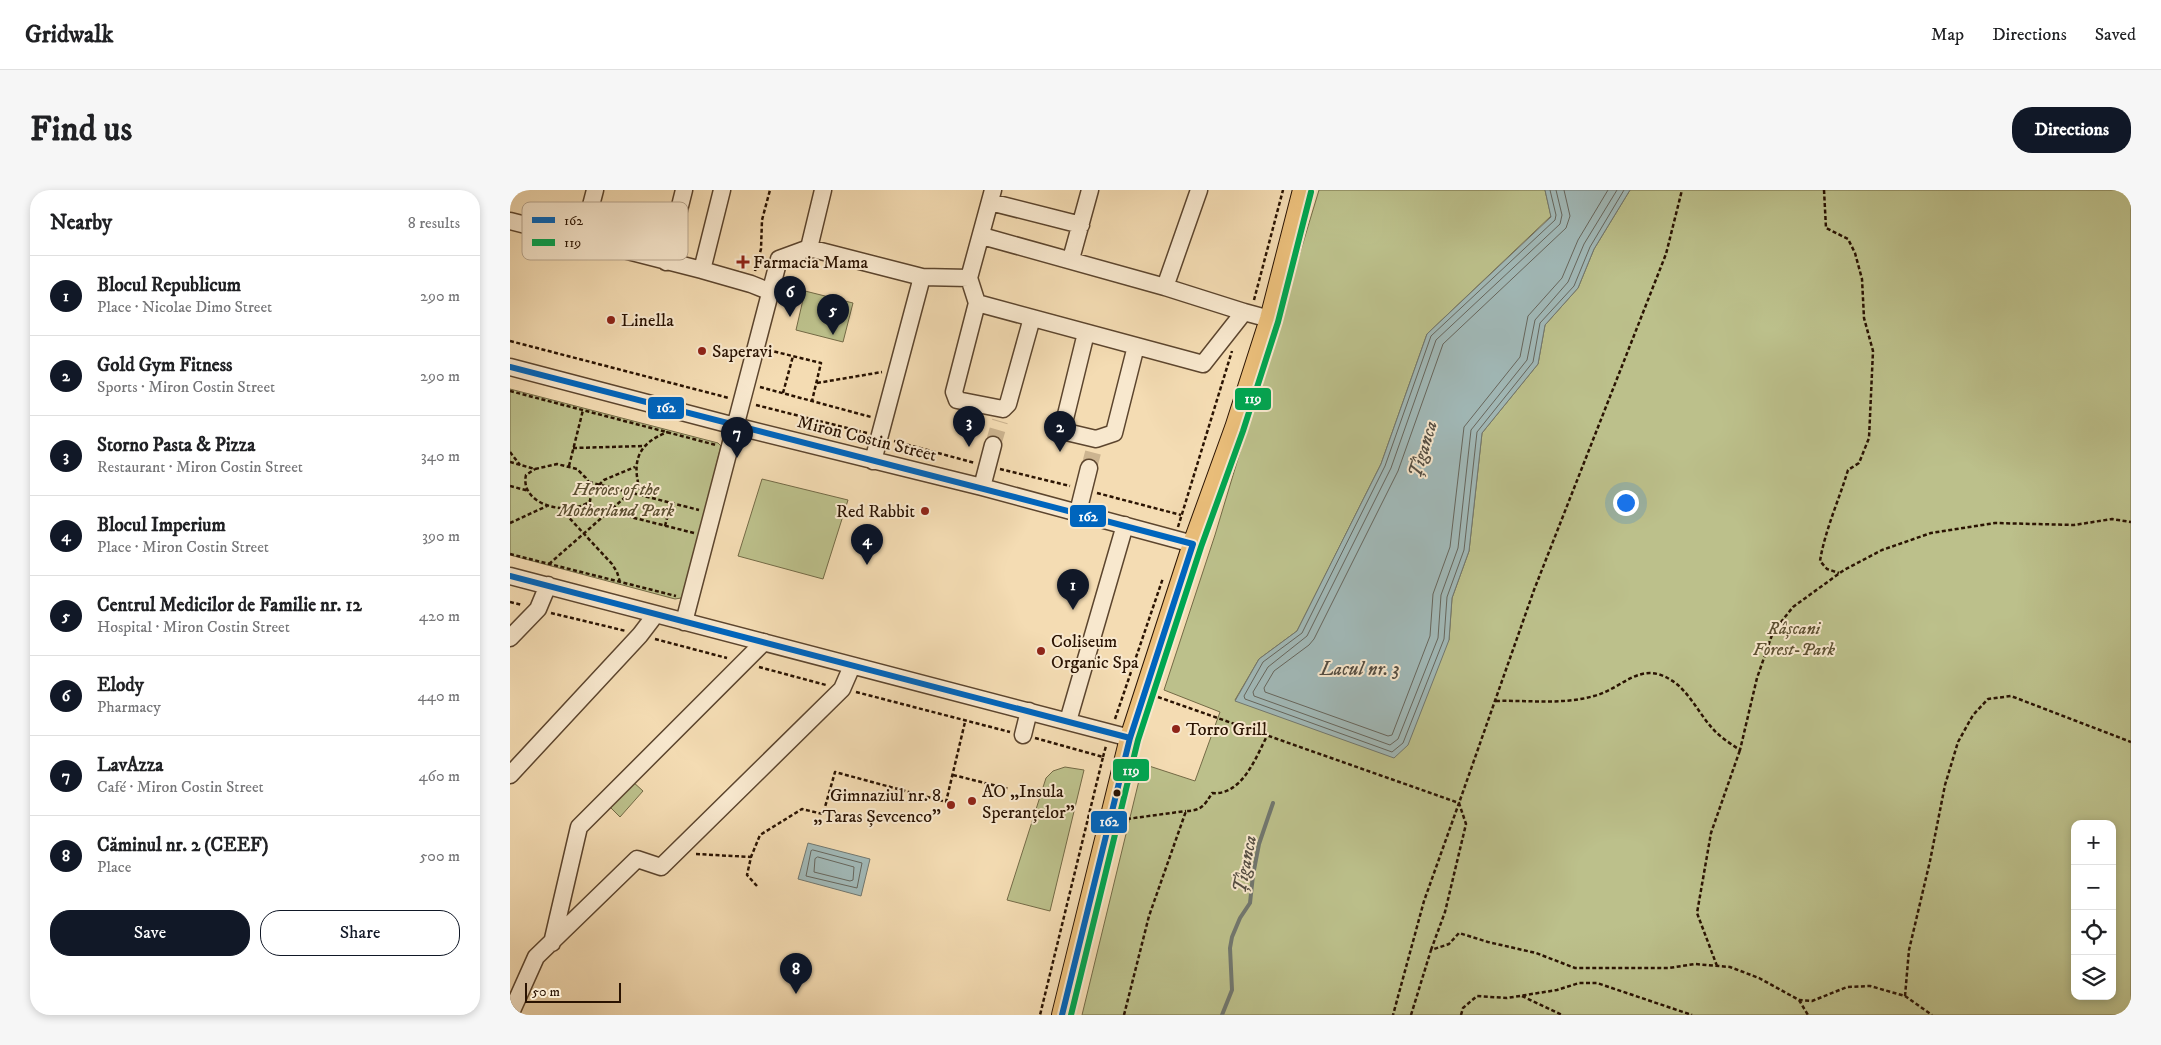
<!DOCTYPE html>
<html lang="en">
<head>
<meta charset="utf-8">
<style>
	body { margin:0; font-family:"IM FELL DW Pica",serif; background:#f6f6f6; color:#202124 }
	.controls { position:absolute; right:15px; bottom:15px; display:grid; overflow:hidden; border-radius:10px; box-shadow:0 2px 8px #0003 }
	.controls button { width:45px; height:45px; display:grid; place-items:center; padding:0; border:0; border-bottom:1px solid #e0e0e0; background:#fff; color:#202124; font:25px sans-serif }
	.scale { position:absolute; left:15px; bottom:12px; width:96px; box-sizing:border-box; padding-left:5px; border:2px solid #2a1302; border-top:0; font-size:14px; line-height:18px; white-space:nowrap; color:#2a1302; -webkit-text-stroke:4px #f8e8ce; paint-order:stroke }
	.you { position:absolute; left:1115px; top:312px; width:18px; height:18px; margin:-12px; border:4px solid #fff; border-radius:50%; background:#1a73e8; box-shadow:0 0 0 8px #1a73e833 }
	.badge { display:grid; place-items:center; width:32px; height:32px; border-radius:50%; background:#111827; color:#fff; font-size:16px; font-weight:700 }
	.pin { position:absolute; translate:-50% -41px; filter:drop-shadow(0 1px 2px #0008) }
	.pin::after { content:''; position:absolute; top:26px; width:18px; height:15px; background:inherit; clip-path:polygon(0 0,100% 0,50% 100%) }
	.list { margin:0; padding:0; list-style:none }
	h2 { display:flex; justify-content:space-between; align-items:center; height:65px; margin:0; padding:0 20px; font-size:21px }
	h2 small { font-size:16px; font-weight:400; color:#757577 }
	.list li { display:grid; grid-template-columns:32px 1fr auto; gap:15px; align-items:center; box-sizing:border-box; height:80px; padding:0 20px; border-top:1px solid #e0e0e0 }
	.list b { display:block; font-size:19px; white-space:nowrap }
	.list p { margin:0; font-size:16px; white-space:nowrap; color:#757577 }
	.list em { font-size:16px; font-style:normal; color:#757577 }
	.actions { display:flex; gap:10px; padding:15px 20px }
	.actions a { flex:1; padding:11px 0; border:1px solid #111827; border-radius:20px; text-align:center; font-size:18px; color:#111827 }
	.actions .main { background:#111827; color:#fff }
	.icon { flex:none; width:28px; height:28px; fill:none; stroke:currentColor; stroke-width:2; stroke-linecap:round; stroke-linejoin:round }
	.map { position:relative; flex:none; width:1621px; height:825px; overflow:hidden; border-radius:20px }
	header { display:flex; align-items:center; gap:30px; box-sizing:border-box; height:70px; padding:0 25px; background:#fff; border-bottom:1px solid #e0e0e0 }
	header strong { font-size:24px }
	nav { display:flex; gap:28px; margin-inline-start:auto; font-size:18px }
	.intro { display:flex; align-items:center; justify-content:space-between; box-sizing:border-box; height:120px; padding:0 30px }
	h1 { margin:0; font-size:35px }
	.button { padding:12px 22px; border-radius:20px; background:#111827; color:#fff; font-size:18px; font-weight:700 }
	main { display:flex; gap:30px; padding:0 30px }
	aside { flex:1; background:#fff; border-radius:20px; box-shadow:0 2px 8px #0003 }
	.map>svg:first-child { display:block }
	.green { fill:#bcc08b; stroke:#736a46; fill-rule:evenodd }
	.water { fill:#a1b9b8; stroke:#71776f }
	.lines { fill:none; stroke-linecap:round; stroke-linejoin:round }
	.shore { stroke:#66665d; stroke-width:1 }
	.stream { stroke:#71776f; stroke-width:4 }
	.minor-tunnel { stroke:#ccb490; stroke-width:16; stroke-dasharray:16 8; stroke-linecap:butt }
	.minor-casing { stroke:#5c452e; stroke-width:19 }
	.major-casing { stroke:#2a1302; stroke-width:22 }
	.path { stroke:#2a1302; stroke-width:2.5; stroke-dasharray:4 2.5; stroke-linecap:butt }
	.minor { stroke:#f8e8ce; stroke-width:16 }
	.major { stroke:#eabe7a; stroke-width:20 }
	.bus-1-casing { stroke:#f8e8ce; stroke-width:10 }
	.bus-2-casing { stroke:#f8e8ce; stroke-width:10 }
	.bus-1 { stroke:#0065bd; stroke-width:6 }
	.bus-2 { stroke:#00a651; stroke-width:6 }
	.poi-dot { fill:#8f2418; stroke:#f8e8ce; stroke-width:2 }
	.bus-dot { fill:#2a1302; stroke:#f8e8ce; stroke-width:2 }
	.labels { text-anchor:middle; stroke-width:4; stroke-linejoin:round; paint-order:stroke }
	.poi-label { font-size:18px; fill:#2a1302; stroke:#f8e8ce; text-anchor:start }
	.street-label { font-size:18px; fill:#2a1302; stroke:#f8e8ce }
	.park-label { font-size:18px; font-style:italic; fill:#5d5032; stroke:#f8e8ce }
	.water-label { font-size:19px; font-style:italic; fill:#544d42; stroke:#f8e8ce }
	.key { fill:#f8e8ce; stroke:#baa891; stroke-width:1 }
	.key-label { font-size:14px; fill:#2a1302 }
	.line-badge { stroke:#f8e8ce; stroke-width:2 }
	.badge-label { font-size:14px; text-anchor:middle; font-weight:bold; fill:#fff }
</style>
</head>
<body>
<header>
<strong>Gridwalk</strong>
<nav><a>Map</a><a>Directions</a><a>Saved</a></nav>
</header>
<div class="intro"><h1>Find us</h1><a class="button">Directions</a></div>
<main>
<aside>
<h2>Nearby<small>8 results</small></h2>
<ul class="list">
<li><span class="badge">1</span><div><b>Blocul Republicum</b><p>Place · Nicolae Dimo Street</p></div><em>290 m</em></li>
<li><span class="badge">2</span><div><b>Gold Gym Fitness</b><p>Sports · Miron Costin Street</p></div><em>290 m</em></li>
<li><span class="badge">3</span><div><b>Storno Pasta &amp; Pizza</b><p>Restaurant · Miron Costin Street</p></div><em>340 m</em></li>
<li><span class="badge">4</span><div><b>Blocul Imperium</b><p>Place · Miron Costin Street</p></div><em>390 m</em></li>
<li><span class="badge">5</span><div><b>Centrul Medicilor de Familie nr. 12</b><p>Hospital · Miron Costin Street</p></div><em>420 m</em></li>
<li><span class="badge">6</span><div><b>Elody</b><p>Pharmacy</p></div><em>440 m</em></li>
<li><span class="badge">7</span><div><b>LavAzza</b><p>Café · Miron Costin Street</p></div><em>460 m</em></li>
<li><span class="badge">8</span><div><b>Căminul nr. 2 (CEEF)</b><p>Place</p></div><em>500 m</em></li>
</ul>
<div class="actions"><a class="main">Save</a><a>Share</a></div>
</aside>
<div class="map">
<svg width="1621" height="825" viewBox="0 0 1621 825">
	<rect width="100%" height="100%" fill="#f4dcb3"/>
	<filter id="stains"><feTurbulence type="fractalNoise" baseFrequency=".004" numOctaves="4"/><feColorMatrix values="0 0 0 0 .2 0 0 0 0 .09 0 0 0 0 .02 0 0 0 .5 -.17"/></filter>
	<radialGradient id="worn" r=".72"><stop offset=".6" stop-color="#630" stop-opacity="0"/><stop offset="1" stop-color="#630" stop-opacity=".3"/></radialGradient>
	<path class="green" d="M 809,0 L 1035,0 L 1041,26 L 917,144 L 871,274 L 787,441 L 749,469 L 725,510 L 939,450 L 942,408 L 959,361 L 972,243 L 1028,174 L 1035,135 L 1068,98 L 1084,59 L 1120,0 L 1621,0 L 1621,825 L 572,825 L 633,574 L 685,591 L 710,522 L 654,500 L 705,345 ZM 1565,634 L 1602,634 L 1602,806 L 1565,806 Z
		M 295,101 L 343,113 L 333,152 L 286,140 Z
		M 0,199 L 208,253 L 211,256 L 175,404 L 171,408 L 165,409 L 0,365 Z
		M 252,289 L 338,310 L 313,389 L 228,366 Z
		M 555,577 L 574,580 L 540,721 L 497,710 L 536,588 L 543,581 Z
		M 122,591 L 133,601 L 110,627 L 99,616 Z"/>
	<path class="water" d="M 1035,0 L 1120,0 L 1084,59 L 1068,98 L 1035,135 L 1028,174 L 972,243 L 959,361 L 942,408 L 939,450 L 898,555 L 884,568 L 725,511 L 749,469 L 787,441 L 871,274 L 917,144 L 1041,27 Z
		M 298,653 L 360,669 L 351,706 L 288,689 Z"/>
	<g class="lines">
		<path class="shore" d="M 1040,0 L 1046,25 L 1045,30 L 921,146 L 875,276 L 792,443 L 753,472 L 734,506 L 735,509 L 882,562 L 893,553 L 934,449 L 937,407 L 954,360 L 967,242 L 1023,172 L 1030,133 L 1064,96 L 1080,57 L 1114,0
			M 1046,0 L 1052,25 L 1050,34 L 926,150 L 881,278 L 797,446 L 758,477 L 743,502 L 744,506 L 880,555 L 888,549 L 928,448 L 931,405 L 948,358 L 961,240 L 1017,170 L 1025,130 L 1058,92 L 1074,54 L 1107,0
			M 1054,0 L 1060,26 L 1056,38 L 933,154 L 888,281 L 804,449 L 799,455 L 764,481 L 754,498 L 755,502 L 878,546 L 882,545 L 920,446 L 923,404 L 940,357 L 954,237 L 1010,167 L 1018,126 L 1052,88 L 1068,50 L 1098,0
			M 303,660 L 352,673 L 347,698 L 296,686 L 301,661 Z
			M 308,667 L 344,677 L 343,690 L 340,691 L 304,682 L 305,669 Z"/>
		<path class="stream" d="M 712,825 L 722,800 L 720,758 L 722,747 L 730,728 L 740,713 L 743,685 L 749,654 L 763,613"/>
		<path class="minor-tunnel" d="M 483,255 L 490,231
			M 579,278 L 585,255"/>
		<defs>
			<path id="minor" d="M 483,0 L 459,88 L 467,113 L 693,174 L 734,122 L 760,129
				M 480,12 L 571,35
				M 0,31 L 192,80 L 241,94 L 261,102
				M 472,46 L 655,97 L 734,122
				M 72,50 L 85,0
				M 299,58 L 412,87 L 459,88
				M 561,69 L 580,0
				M 156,72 L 174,0
				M 192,80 L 212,0
				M 655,97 L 689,0
				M 467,113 L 444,202 L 447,210 L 493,219 L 498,214 L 522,128
				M 576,143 L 552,241 L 586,249 L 604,243 L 626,156
				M 0,177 L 225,236 L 472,297 L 683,354
				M 363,271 L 412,87
				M 472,297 L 483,255
				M 568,322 L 579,278
				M 0,386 L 620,548
				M 174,432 L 269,69 L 299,58 L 313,0
				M 0,448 L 28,419 L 38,395
				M 558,531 L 615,335
				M 513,545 L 519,521
				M 0,585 L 130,445 L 146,424
				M 42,753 L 69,637 L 254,452
				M 0,825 L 26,767 L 127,669 L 151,677 L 332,499 L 342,476"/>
			<path id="major" d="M 552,825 L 620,548 L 683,354 L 725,238 L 760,129 L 793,0"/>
		</defs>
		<use href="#minor" class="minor-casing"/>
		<use href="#major" class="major-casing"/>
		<path class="path" d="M 1314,0 L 1316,38 L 1338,49 L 1345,63 L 1352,89 L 1354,128 L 1363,161 L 1359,248 L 1349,273 L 1338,280 C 1329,310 1315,340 1310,371 L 1317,379 L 1329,383
			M 245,81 L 251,59 L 252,30 L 260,0
			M 744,110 L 773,0
			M 0,151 L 219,208
			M 258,160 L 311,173 L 302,211
			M 307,193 L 372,182
			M 250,197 L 361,227
			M 0,201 L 206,255
			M 273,203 L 283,166
			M 246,215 L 357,243
			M 384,251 L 465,273
			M 63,258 L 134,256
			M 0,262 L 10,275
			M 0,272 L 25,279 L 47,274 L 67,279 L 76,288 L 82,297 L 80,311 C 61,327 9,316 16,285 L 25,279
			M 59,276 L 73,220
			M 490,279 L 560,296
			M 79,292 L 189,320
			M 89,295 L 94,290 L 125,277
			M 0,296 L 19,301
			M 587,303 L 671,325
			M 132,306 C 121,275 125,254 158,242
			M 73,315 L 184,343
			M 51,319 L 102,374 L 107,382 L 110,392
			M 0,333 L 37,316
			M 155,336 L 161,313
			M 668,337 L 722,161
			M 0,364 L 166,406
			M 39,374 L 120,303
			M 0,412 L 12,415
			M 41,423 L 116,441
			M 145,449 L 217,468
			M 249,477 L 316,495
			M 346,502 L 500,542
			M 648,507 L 949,613 L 914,711 L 883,825
			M 986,511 C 1018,510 1053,515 1084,506 C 1112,499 1130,470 1161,490 C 1179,501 1189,524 1203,539 C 1210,547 1221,554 1230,560 L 1247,488 L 1263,442 L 1283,417 L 1334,380 L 1372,360 L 1421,343 L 1485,333 L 1564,335 L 1602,329 L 1621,332
			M 605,529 L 653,388
			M 525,548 L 593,567 L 530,825
			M 593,567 L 596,556
			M 443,585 L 499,599
			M 617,629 L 676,621
			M 186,664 L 241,667
			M 247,696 L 237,685 L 241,667 L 250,645 L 292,619 L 313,624 L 325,582 L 436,612 L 455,532
			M 921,760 L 935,722 L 956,634 L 949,613 L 1024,400 L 1156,64 L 1172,0
			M 1207,776 L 1187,723 L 1201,643 L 1230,560
			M 1012,806 L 1052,825
			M 1395,806 L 1399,760 L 1420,671 L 1435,595 L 1448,552 L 1463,525 L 1478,509 L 1501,506 L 1621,552
			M 1289,810 L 1298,825
			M 614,825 L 639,726 L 676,621 C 691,621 695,615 702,603 C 732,606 746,567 757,546
			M 901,825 L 921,760 L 939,754 L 949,743 L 978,752 L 1026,763 L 1065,778 L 1159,778 L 1185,774 L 1220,777 L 1249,788 L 1289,810 L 1302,811 L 1337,797 L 1360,796 L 1395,806 L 1422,825
			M 951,825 L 953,818 L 967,806 L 997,808 L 1047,800 L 1069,793 L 1087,793 L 1182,825"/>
		<use href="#minor" class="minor"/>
		<use href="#major" class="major"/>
		<defs>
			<path id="bus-1" d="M 0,177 C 228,237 456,293 683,354 L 620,548 L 552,825
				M 0,386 L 620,548"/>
			<path id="bus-2" d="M 561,825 L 628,550 L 691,357 L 733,241 L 768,132 L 801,2"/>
		</defs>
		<use href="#bus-1" class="bus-1-casing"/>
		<use href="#bus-2" class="bus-2-casing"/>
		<use href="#bus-1" class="bus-1"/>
		<use href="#bus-2" class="bus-2"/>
	</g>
	<g class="poi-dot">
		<path d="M230.5 64.5h5v5h5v5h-5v5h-5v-5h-5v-5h5z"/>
		<circle cx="101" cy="130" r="5"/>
		<circle cx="192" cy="161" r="5"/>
		<circle cx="415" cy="321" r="5"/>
		<circle cx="531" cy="461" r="5"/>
		<circle cx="666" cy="539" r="5"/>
		<circle cx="462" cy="611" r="5"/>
		<circle cx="441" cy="615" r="5"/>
	</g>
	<circle class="bus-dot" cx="607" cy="603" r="4.5"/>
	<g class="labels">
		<g class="poi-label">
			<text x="243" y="78">Farmacia Mama</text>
			<text x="111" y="136">Linella</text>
			<text x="202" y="167">Saperavi</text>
			<text x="405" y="327" text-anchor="end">Red Rabbit</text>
			<text x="541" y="457">Coliseum<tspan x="541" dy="21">Organic Spa</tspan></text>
			<text x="676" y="545">Torro Grill</text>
			<text x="472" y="607">AO „Insula<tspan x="472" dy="21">Speranțelor”</tspan></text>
			<text x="431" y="611" text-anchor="end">Gimnaziul nr. 8<tspan x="431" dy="21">„Taras Șevcenco”</tspan></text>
		</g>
		<g class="street-label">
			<text transform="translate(357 248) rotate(14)" y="6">Miron Costin Street</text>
		</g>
		<g class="park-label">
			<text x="106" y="305">Heroes of the<tspan x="106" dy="21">Motherland Park</tspan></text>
			<text x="1284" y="444">Râșcani<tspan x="1284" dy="21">Forest-Park</tspan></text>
		</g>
		<g class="water-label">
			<text transform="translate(912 259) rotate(-73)" y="7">Țîganca</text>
			<text x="850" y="485">Lacul nr. 3</text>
			<text transform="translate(734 674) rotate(-79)" y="7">Țîganca</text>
		</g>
	</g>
	<rect x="12" y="12" width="166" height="58" rx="8" class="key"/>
	<rect x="22" y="27" width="23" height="6" fill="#0065bd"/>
	<rect x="22" y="49" width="23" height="7" fill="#00a651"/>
	<g class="key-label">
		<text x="54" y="35">162</text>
		<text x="54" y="57">119</text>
	</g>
	<g class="line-badge">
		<rect x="724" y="197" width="38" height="24" rx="5" fill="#00a651"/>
		<rect x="137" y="206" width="38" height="24" rx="5" fill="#0065bd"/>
		<rect x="559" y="314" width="38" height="24" rx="5" fill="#0065bd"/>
		<rect x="602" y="568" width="38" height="24" rx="5" fill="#00a651"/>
		<rect x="580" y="620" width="38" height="24" rx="5" fill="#0065bd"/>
	</g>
	<g class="badge-label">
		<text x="743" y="213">119</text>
		<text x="156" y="222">162</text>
		<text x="578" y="331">162</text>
		<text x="621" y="585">119</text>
		<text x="599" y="636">162</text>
	</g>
	<rect width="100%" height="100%" filter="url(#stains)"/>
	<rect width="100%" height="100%" fill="url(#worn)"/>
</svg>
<div class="controls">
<button>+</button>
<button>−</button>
<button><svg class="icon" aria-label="locate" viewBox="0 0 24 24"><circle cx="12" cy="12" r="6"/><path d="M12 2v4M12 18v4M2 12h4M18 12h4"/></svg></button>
<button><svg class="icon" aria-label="layers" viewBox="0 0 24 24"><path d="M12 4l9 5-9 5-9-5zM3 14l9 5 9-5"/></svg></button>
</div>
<div class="scale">50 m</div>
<div class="you"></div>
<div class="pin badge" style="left:563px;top:420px">1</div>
<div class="pin badge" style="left:550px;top:262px">2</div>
<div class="pin badge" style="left:459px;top:257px">3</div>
<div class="pin badge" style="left:357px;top:375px">4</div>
<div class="pin badge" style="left:323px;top:145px">5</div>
<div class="pin badge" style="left:280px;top:127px">6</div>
<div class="pin badge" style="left:227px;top:268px">7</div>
<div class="pin badge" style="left:286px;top:804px">8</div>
</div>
</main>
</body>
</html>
